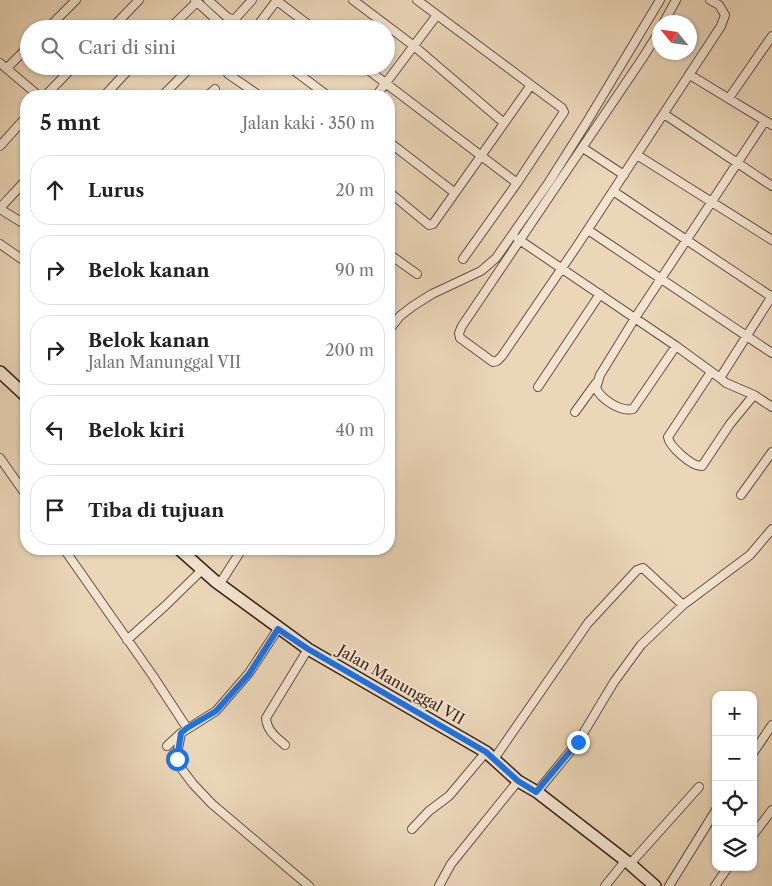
<!DOCTYPE html>
<html lang="id">
<head>
<meta charset="utf-8">
<style>
	body { margin:0; font-family:"Libre Caslon Text",serif; background:#f6f6f6; color:#222 }
	.controls { position:absolute; right:15px; bottom:15px; display:grid; overflow:hidden; border-radius:10px; box-shadow:0 1px 4px #0004 }
	.controls button { width:45px; height:45px; display:grid; place-items:center; padding:0; border:0; border-bottom:1px solid #e0e0e0; background:#fff; color:#222; font:25px sans-serif }
	.compass { position:absolute; left:652px; top:15px; width:45px; height:45px; border-radius:50%; background:#fff; box-shadow:0 1px 4px #0004; rotate:299deg }
	.stop { position:absolute; width:15px; height:15px; margin:-11px; border:4px solid #1a73e8; border-radius:50%; background:#fff }
	.stop.end { background:#1a73e8; border-color:#fff; box-shadow:0 1px 5px #0008 }
	.list { margin:0; padding:0; list-style:none }
	h2 { display:flex; justify-content:space-between; align-items:center; height:65px; margin:0; padding:0 20px; font-size:21px }
	h2 small { font-size:16px; font-weight:400; color:#767676 }
	.list li { display:grid; grid-template-columns:32px 1fr auto; gap:15px; align-items:center; box-sizing:border-box; height:70px; margin:0 10px 10px; padding:0 10px; border:1px solid #e0e0e0; border-radius:20px }
	.list b { display:block; font-size:19px; white-space:nowrap }
	.list p { margin:0; font-size:16px; white-space:nowrap; color:#767676 }
	.list em { font-size:16px; font-style:normal; color:#767676 }
	.icon { flex:none; width:28px; height:28px; fill:none; stroke:currentColor; stroke-width:2; stroke-linecap:round; stroke-linejoin:round }
	.map { position:relative; flex:none; width:772px; height:886px; overflow:hidden }
	.search { position:absolute; background:#fff; box-shadow:0 1px 4px #0004; left:20px; top:20px; width:375px; height:55px; display:flex; align-items:center; gap:12px; box-sizing:border-box; padding:0 18px; border-radius:28px; color:#767676; font-size:19px }
	.panel { position:absolute; background:#fff; box-shadow:0 1px 4px #0004; left:20px; top:90px; width:375px; height:465px; border-radius:20px }
	.map>svg:first-child { display:block }
	.lines { fill:none; stroke-linecap:round; stroke-linejoin:round }
	.street-casing { stroke:#684f3e; stroke-width:10 }
	.secondary-casing { stroke:#3d2215; stroke-width:14 }
	.street { stroke:#f2e4d1; stroke-width:8 }
	.secondary { stroke:#f2e4d1; stroke-width:11 }
	.route { stroke:#1a73e8; stroke-width:6 }
	.labels { text-anchor:middle; stroke-width:4; stroke-linejoin:round; paint-order:stroke }
	.street-label { font-size:15px; fill:#3d2215; stroke:#f2e4d1 }
</style>
</head>
<body>
<div class="map">
<svg width="772" height="886" viewBox="0 0 772 886">
	<rect width="100%" height="100%" fill="#ebd6b8"/>
	<filter id="stains"><feTurbulence type="fractalNoise" baseFrequency=".004" numOctaves="4"/><feColorMatrix values="0 0 0 0 .2 0 0 0 0 .09 0 0 0 0 .02 0 0 0 .5 -.17"/></filter>
	<radialGradient id="worn" r=".72"><stop offset=".6" stop-color="#630" stop-opacity="0"/><stop offset="1" stop-color="#630" stop-opacity=".3"/></radialGradient>
	<g class="lines">
		<defs>
			<path id="street" d="M 195,0 L 220,23 L 223,29
				M 208,0 L 227,17 L 234,20 L 252,0
				M 276,0 L 314,29
				M 353,0 L 414,46 L 504,123
				M 664,22 L 676,0
				M 47,29 L 76,0
				M 111,29 L 139,0
				M 169,29 L 197,2
				M 255,29 L 277,0
				M 660,30 L 644,56 L 462,326 L 459,333 L 460,338 L 493,362 L 497,361 L 502,356 L 577,246 L 721,26 L 725,15 L 719,5 L 710,0
				M 0,63 L 39,96
				M 227,66 L 228,74 L 260,96
				M 288,66 L 328,96
				M 363,66 L 517,183
				M 7,68 L 29,46
				M 690,75 L 772,125
				M 45,96 L 74,66
				M 104,96 L 132,66
				M 162,96 L 192,66
				M 207,96 L 215,89
				M 376,96 L 437,15
				M 729,98 L 772,36
				M 664,114 L 772,186
				M 389,142 L 455,193
				M 0,146 L 26,117
				M 583,148 L 624,175
				M 637,155 L 772,240
				M 613,191 L 772,297
				M 389,192 L 429,225 L 433,224 L 531,85 L 417,0
				M 0,208 L 26,180
				M 0,209 L 26,225
				M 588,230 L 772,353
				M 518,239 L 676,346 L 720,378
				M 0,244 L 23,260
				M 389,254 L 417,274
				M 463,259 L 517,183 L 564,112 L 562,108 L 531,85
				M 772,296 L 720,378 L 726,383 L 754,395 L 772,407
				M 389,330 L 400,316 L 413,306 L 432,294 L 481,271 L 496,258 L 549,182 L 585,125 L 660,0
				M 676,346 L 633,409 C 620,412 601,399 596,388 L 600,375 L 635,318 L 765,121
				M 711,372 L 668,437 C 669,446 692,467 702,466 L 730,424 L 754,395
				M 538,387 L 600,294
				M 575,412 L 596,383
				M 0,458 L 26,495
				M 741,495 L 772,452
				M 64,549 L 153,676 L 187,728
				M 219,585 L 242,549
				M 278,629 L 249,673 L 216,711 L 181,733 L 177,754 L 178,764 L 193,784 L 212,804 L 309,886
				M 127,640 L 165,606 L 202,570
				M 285,745 C 276,737 267,731 266,718 L 308,649
				M 167,746 L 181,733
				M 753,753 L 772,725
				M 494,759 L 588,623 L 637,570 L 643,568 L 683,605
				M 537,792 L 578,742 L 614,682 L 641,645 L 683,605 L 750,555 L 772,529
				M 412,829 L 429,811 L 449,796 L 486,752
				M 753,835 L 772,810
				M 630,864 L 699,787
				M 439,886 L 451,864 L 518,781
				M 605,886 L 625,861
				M 669,886 L 716,810
				M 715,886 L 728,867"/>
			<path id="secondary" d="M 0,372 L 26,396
				M 179,549 L 215,581 L 308,649 L 486,752 L 518,781 L 537,792 L 630,864 L 655,886"/>
		</defs>
		<use href="#street" class="street-casing"/>
		<use href="#secondary" class="secondary-casing"/>
		<use href="#street" class="street"/>
		<use href="#secondary" class="secondary"/>
	</g>
	<g class="lines">
		<path class="route" d="M 177,759 L 181,733 L 187,728 L 216,711 L 249,674 L 278,629 L 308,649 L 486,752 L 518,781 L 536,792 L 578,742"/>
	</g>
	<g class="labels">
		<g class="street-label">
			<text transform="translate(401 685) rotate(30)" y="5">Jalan Manunggal VII</text>
		</g>
	</g>
	<rect width="100%" height="100%" filter="url(#stains)"/>
	<rect width="100%" height="100%" fill="url(#worn)"/>
</svg>
<div class="controls">
<button>+</button>
<button>−</button>
<button><svg class="icon" aria-label="locate" viewBox="0 0 24 24"><circle cx="12" cy="12" r="6"/><path d="M12 2v4M12 18v4M2 12h4M18 12h4"/></svg></button>
<button><svg class="icon" aria-label="layers" viewBox="0 0 24 24"><path d="M12 4l9 5-9 5-9-5zM3 14l9 5 9-5"/></svg></button>
</div>
<svg class="compass" viewBox="-18 -18 36 36"><path d="M0-13l5 13h-10z" fill="#e53935"/><path d="M0 13l5-13h-10z" fill="#767676"/></svg>
<div class="stop" style="left:177px;top:759px"></div>
<div class="stop end" style="left:578px;top:742px"></div>
<div class="search"><svg class="icon" aria-label="search" viewBox="0 0 24 24"><circle cx="10" cy="10" r="6"/><path d="M15 15l6 6"/></svg>Cari di sini</div>
<section class="panel">
<h2>5 mnt<small>Jalan kaki · 350 m</small></h2>
<ul class="list">
<li><svg class="icon" aria-label="ahead" viewBox="0 0 24 24"><path d="M12 20V5M6 11l6-6 6 6"/></svg><div><b>Lurus</b></div><em>20 m</em></li>
<li><svg class="icon" aria-label="right" viewBox="0 0 24 24"><path d="M7 20v-9h11M14 6l5 5-5 5"/></svg><div><b>Belok kanan</b></div><em>90 m</em></li>
<li><svg class="icon" aria-label="right" viewBox="0 0 24 24"><path d="M7 20v-9h11M14 6l5 5-5 5"/></svg><div><b>Belok kanan</b><p>Jalan Manunggal VII</p></div><em>200 m</em></li>
<li><svg class="icon" aria-label="left" viewBox="0 0 24 24"><path d="M17 20v-9H6M10 6l-5 5 5 5"/></svg><div><b>Belok kiri</b></div><em>40 m</em></li>
<li><svg class="icon" aria-label="arrive" viewBox="0 0 24 24"><path d="M6 21V4h12l-3 4 3 4H6"/></svg><div><b>Tiba di tujuan</b></div></li>
</ul>
</section>
</div>
</body>
</html>
